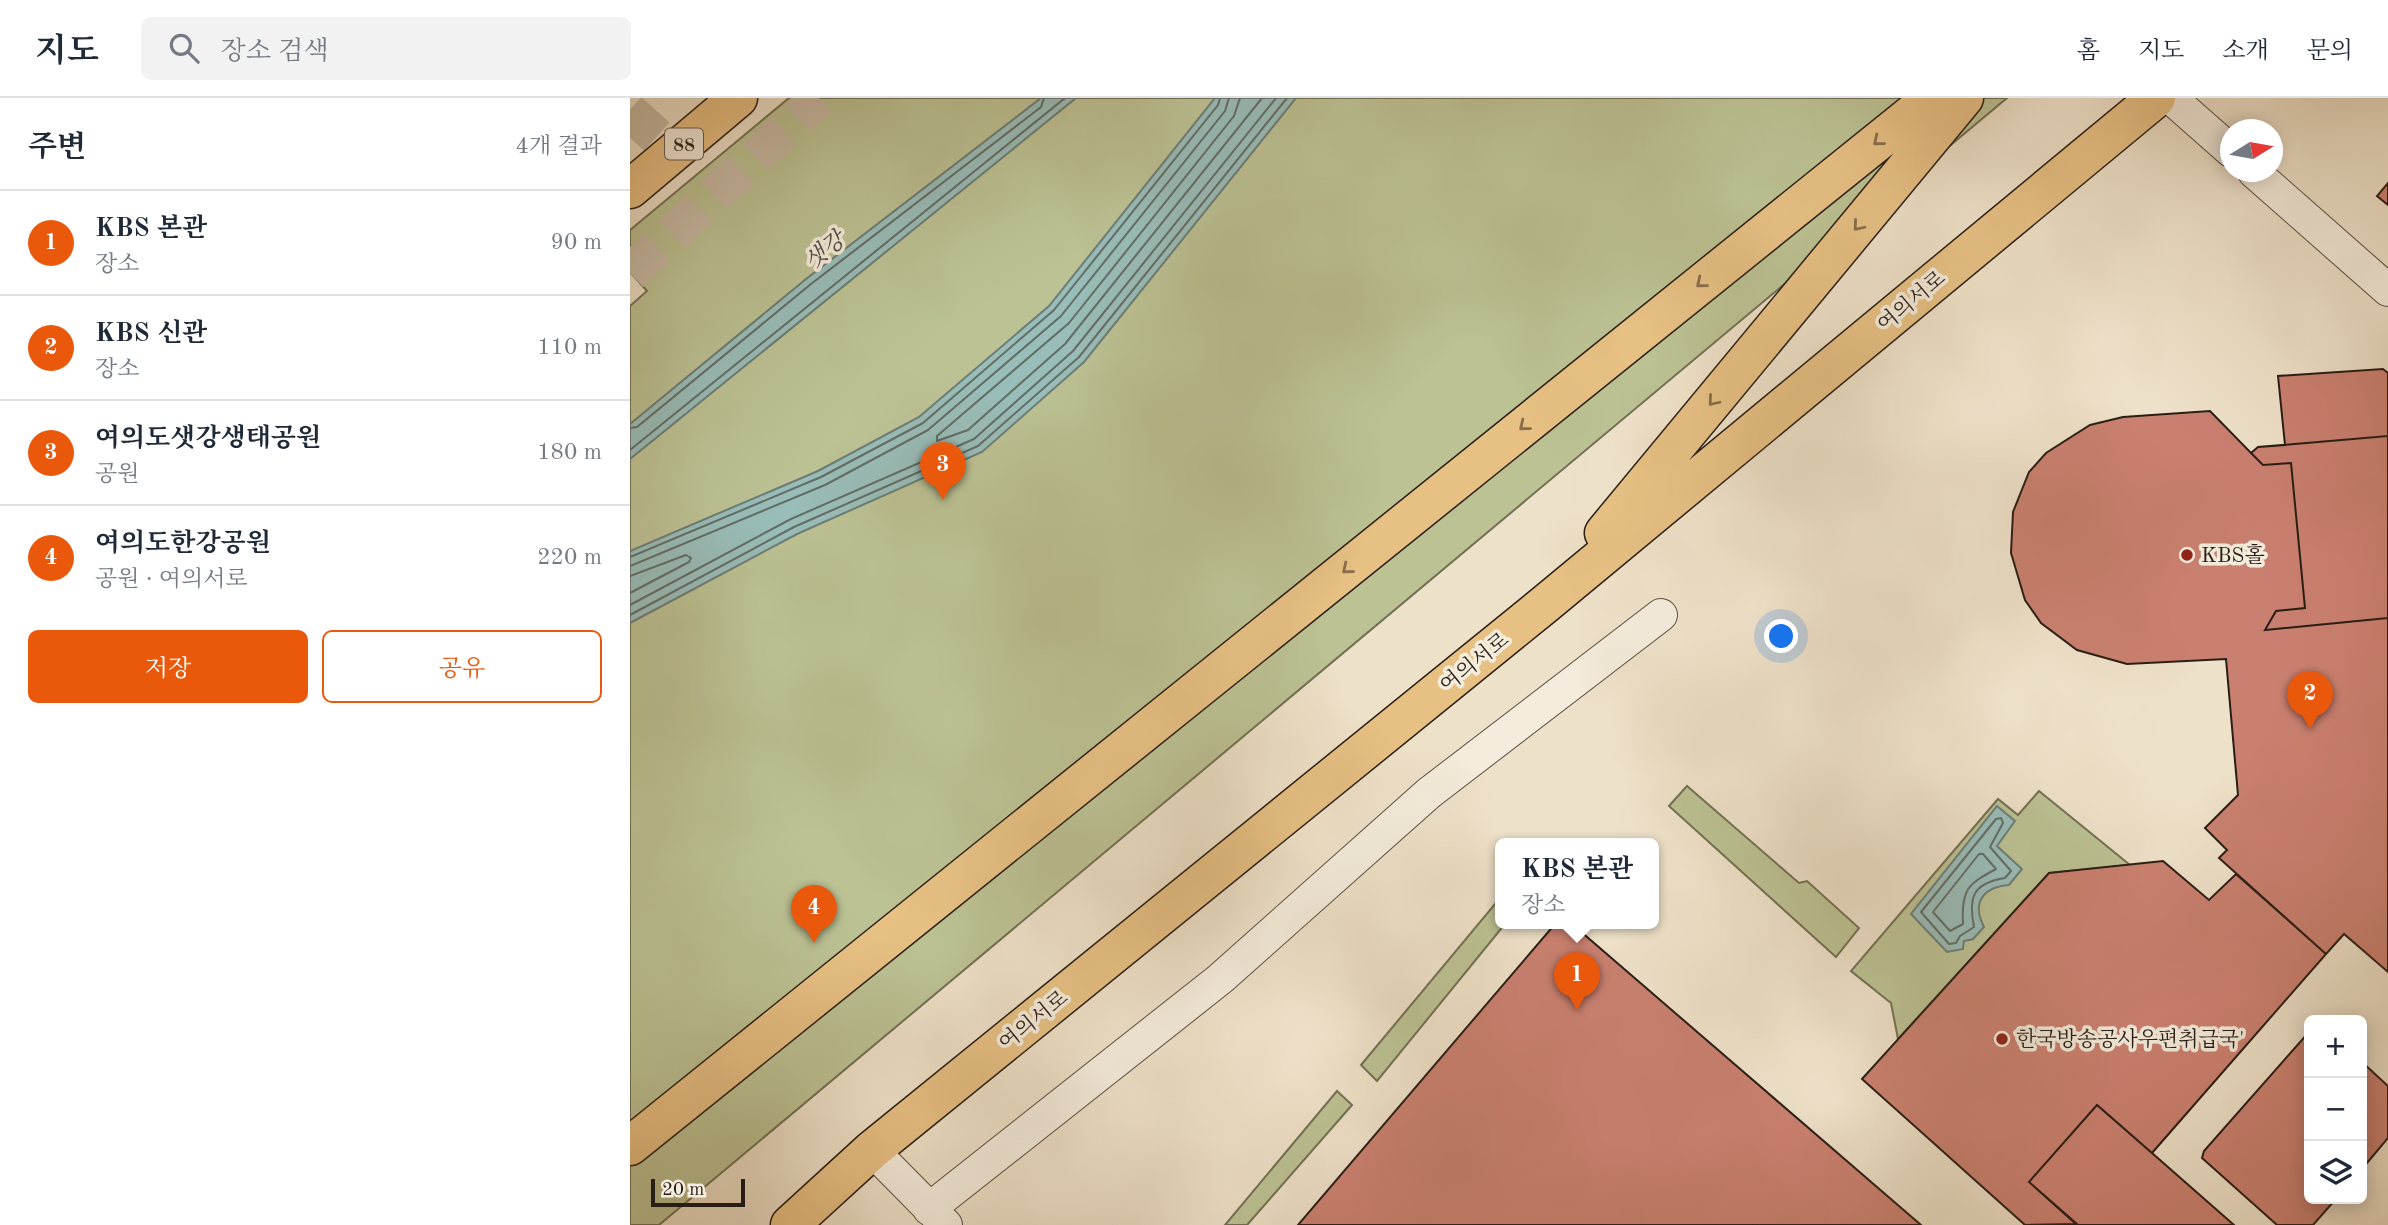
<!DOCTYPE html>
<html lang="ko">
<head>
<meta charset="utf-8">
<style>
	body { margin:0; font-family:"Old Standard TT","Noto Serif KR",serif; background:#f2f2f3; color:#1f2937 }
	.controls { position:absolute; right:21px; bottom:21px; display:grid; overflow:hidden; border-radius:10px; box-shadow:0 4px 18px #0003 }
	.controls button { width:63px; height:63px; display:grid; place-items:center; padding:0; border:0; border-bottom:2px solid #e0e1e3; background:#fff; color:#1f2937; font:35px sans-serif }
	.compass { position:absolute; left:1590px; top:21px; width:63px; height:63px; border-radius:50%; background:#fff; box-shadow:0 4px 18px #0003; rotate:79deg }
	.scale { position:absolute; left:21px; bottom:18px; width:94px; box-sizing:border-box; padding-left:7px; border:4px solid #291d15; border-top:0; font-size:19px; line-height:24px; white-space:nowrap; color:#291d15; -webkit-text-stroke:5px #f4ecdc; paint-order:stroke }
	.you { position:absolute; left:1152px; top:539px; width:24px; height:24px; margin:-18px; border:5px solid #fff; border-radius:50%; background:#1a73e8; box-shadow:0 0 0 10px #1a73e833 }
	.badge { display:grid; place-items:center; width:46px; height:46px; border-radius:50%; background:#ea580c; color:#fff; font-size:23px; font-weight:700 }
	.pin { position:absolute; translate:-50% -58px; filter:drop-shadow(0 2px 4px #0008) }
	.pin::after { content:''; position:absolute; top:37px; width:24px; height:21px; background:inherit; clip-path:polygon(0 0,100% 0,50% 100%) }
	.popup { position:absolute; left:865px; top:740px; width:164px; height:91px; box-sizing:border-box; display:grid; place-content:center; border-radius:10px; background:#fff; filter:drop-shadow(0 2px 5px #0005); font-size:23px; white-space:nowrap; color:#747a83 }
	.popup b { font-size:26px; color:#1f2937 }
	.popup::after { content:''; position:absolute; left:50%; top:100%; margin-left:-14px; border:14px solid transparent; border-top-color:#fff }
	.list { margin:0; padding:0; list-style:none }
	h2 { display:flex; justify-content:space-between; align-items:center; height:91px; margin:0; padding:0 28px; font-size:30px }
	h2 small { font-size:23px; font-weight:400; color:#747a83 }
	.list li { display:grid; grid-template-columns:46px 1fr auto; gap:21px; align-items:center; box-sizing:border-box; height:105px; padding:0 28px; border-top:2px solid #e0e1e3 }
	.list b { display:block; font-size:26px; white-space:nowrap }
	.list p { margin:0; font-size:23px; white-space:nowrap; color:#747a83 }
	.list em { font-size:23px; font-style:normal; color:#747a83 }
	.actions { display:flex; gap:14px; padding:21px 28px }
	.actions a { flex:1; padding:16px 0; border:2px solid #ea580c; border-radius:10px; text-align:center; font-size:24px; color:#ea580c }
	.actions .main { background:#ea580c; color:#fff }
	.icon { flex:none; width:38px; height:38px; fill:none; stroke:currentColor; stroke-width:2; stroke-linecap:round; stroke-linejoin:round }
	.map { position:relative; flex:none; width:1758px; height:1127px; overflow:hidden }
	header { display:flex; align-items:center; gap:42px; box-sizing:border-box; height:98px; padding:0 35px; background:#fff; border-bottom:2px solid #e0e1e3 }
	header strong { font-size:33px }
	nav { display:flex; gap:38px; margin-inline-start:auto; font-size:24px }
	.search { width:490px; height:63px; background:#f2f2f3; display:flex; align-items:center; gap:18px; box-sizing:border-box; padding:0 24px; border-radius:10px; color:#747a83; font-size:26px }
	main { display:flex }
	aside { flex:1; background:#fff }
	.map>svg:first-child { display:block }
	.green { fill:#bcc294; stroke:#727054; stroke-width:2 }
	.water { fill:#99bdb9; stroke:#6c7d77; stroke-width:2 }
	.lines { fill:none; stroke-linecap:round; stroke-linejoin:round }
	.shore { stroke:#616d67; stroke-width:2 }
	.building { fill:#ca8070; stroke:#291d15; stroke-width:2 }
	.highway-tunnel { stroke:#c7baa5; stroke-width:38; stroke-dasharray:38 19; stroke-linecap:butt }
	.minor-casing { stroke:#5a4e42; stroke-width:34 }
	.major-casing { stroke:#291d15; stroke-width:41 }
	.highway-casing { stroke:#291d15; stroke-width:41 }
	.minor { stroke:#f4ecdc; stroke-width:32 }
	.major { stroke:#e7c084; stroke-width:38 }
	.highway { stroke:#e7c084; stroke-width:38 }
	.oneway { stroke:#886e4c }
	.poi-dot { fill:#8f2418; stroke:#f4ecdc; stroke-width:2.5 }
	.labels { text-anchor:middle; stroke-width:7; stroke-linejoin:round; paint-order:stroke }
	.shield { fill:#f4ecdc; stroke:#665b51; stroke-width:2 }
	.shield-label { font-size:19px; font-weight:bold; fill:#291d15 }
	.street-label { font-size:21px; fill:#291d15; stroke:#f4ecdc }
	.poi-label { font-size:21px; fill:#291d15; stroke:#f4ecdc; text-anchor:start }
	.water-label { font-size:23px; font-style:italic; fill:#4b4d46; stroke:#f4ecdc }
</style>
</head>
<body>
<header>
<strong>지도</strong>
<div class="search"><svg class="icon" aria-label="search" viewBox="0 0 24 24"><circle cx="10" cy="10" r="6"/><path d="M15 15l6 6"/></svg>장소 검색</div>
<nav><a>홈</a><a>지도</a><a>소개</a><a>문의</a></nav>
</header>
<main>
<aside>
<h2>주변<small>4개 결과</small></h2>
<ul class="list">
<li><span class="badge">1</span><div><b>KBS 본관</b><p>장소</p></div><em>90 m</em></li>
<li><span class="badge">2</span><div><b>KBS 신관</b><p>장소</p></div><em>110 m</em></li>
<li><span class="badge">3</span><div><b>여의도샛강생태공원</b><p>공원</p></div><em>180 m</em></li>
<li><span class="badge">4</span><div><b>여의도한강공원</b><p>공원 · 여의서로</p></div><em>220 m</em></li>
</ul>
<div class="actions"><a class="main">저장</a><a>공유</a></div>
</aside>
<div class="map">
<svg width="1758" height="1127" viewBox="0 0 1758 1127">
	<rect width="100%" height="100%" fill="#eee1c9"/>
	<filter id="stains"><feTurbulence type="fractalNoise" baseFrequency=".00286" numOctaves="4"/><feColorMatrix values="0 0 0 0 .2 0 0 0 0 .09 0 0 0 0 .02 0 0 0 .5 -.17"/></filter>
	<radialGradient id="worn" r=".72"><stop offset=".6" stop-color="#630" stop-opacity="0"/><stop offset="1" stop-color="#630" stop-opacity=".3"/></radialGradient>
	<path class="green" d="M 159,0 L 1377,0 L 29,1127 L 0,1127 L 0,208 L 17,193 L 0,174 L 0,132 Z
		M 1057,688 L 1169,785 L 1177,783 L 1229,830 L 1206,859 L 1039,708 Z
		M 1409,693 L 1500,767 L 1419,775 L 1268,941 L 1261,905 L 1221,873 L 1368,701 L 1388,717 Z
		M 870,800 L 870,826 L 875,826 L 747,983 L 731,967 Z
		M 707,993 L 722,1007 L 617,1127 L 595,1127 Z"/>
	<path class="water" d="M 411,0 L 446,0 L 0,361 L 0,326 L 176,181 Z
		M 585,0 L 666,0 L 454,264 L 352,354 L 167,436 L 0,525 L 0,453 L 188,373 L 289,319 L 419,208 Z
		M 1367,708 L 1385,723 L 1367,748 L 1392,771 L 1379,787 C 1354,789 1341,804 1354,829 L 1343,841 L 1334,843 L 1333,851 L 1317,854 L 1281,816 Z"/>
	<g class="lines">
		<path class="shore" d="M 610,0 L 604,18 L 439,225 L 307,338 L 307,343 L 338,332 L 435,246 L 632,0
			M 0,330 L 7,329 L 181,186 L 411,9 L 414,0
			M 0,352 L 435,0
			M 0,459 L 191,379 L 293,325 L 424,212 L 588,7 L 590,0
			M 0,468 L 195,387 L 298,332 L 431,218 L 595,13 L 599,0
			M 0,478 L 56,457 L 61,460 L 59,464 L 0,495
			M 0,507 L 161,421 L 344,341 L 443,253 L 646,0
			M 0,517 L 164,429 L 348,348 L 449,259 L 657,0
			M 1371,720 L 1373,725 L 1360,749 L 1381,773 L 1375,780 C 1343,785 1338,799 1344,829 L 1330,838 L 1326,845 L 1319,846 L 1291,814 L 1366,721 Z
			M 1349,756 L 1353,756 L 1366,771 C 1338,786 1331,791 1333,826 L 1320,833 L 1303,814 Z"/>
	</g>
	<path class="building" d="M 1758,85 L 1758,107 L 1747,98 Z
		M 1753,271 L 1758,275 L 1758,874 L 1714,836 L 1696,856 L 1589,760 L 1597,752 L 1575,730 L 1608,697 L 1596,561 L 1497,566 L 1447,552 L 1411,525 L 1395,502 L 1381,455 L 1383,414 L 1399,374 L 1416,355 L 1460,327 L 1493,319 L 1580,313 L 1621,355 L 1628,349 L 1655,347 L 1648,278 Z
		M 1758,338 L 1758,520 L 1635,532 L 1646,513 L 1675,510 L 1661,365 L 1633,367 L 1621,355 L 1628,349 Z
		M 1533,763 L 1579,802 L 1606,776 L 1696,856 L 1522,1055 L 1467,1007 L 1399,1084 L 1447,1126 L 1395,1127 L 1232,981 L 1419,775 Z
		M 925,826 L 942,826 L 1291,1127 L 668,1127 Z
		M 1679,934 L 1679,1101 L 1706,1101 L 1683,1127 L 1647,1127 L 1572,1060 L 1574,1053 Z
		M 1732,964 L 1758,988 L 1758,1040 L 1732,1071 Z
		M 1467,1007 L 1522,1055 L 1604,1127 L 1447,1127 L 1399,1084 Z"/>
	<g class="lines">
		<path class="highway-tunnel" d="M 0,40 L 36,0
			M 0,175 L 189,0"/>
		<defs>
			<path id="minor" d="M 1541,0 L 1601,53
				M 1624,74 L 1758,192
				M 242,1052 L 316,1127
				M 299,1111 L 590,881 L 799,695 L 1031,517"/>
			<path id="major" d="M 974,435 L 1334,0
				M 0,1048 L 1302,0
				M 160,1127 L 242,1052 L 914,507 L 1526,0"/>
			<path id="highway" d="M 0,91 L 108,0"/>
		</defs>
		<use href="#minor" class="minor-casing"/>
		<use href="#major" class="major-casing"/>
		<use href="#highway" class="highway-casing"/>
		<use href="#minor" class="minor"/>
		<use href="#major" class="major"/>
		<use href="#highway" class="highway"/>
	</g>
	<defs><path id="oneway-chevron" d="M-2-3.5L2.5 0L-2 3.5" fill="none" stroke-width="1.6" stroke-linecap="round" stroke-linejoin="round" transform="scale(1.75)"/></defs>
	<g class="oneway">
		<use href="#oneway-chevron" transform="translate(1248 43) rotate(141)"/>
		<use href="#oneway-chevron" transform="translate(1228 128) rotate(130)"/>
		<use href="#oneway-chevron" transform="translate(1071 185) rotate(141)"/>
		<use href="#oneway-chevron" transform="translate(1083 303) rotate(130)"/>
		<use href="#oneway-chevron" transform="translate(894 328) rotate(141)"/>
		<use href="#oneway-chevron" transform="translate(717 471) rotate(141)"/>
	</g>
	<g class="poi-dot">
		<circle cx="1557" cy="457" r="7"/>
		<circle cx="1372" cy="941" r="7"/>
	</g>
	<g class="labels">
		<rect class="shield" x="35" y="30.5" width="38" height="31" rx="5"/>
		<g class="shield-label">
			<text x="54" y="53">88</text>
		</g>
		<g class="street-label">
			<text transform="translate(1281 203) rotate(-40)" y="7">여의서로</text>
			<text transform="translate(844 564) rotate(-39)" y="7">여의서로</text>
			<text transform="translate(403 922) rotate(-39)" y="7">여의서로</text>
		</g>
		<g class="poi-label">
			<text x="1571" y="464">KBS홀</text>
			<text x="1386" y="948">한국방송공사우편취급국'</text>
		</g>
		<g class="water-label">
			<text transform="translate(194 152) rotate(-39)" y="8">샛강</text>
		</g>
	</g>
	<rect width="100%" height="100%" filter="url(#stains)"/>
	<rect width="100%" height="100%" fill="url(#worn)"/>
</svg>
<div class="controls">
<button>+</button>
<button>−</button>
<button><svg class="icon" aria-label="layers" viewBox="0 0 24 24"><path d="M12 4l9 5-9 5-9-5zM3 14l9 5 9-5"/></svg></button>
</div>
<svg class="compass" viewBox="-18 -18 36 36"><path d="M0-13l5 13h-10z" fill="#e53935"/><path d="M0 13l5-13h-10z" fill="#747a83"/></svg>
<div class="scale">20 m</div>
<div class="you"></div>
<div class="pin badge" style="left:947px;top:912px">1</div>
<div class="popup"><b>KBS 본관</b>장소</div>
<div class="pin badge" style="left:1680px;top:631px">2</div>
<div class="pin badge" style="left:313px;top:402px">3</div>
<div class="pin badge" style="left:184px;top:845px">4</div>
</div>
</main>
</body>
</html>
